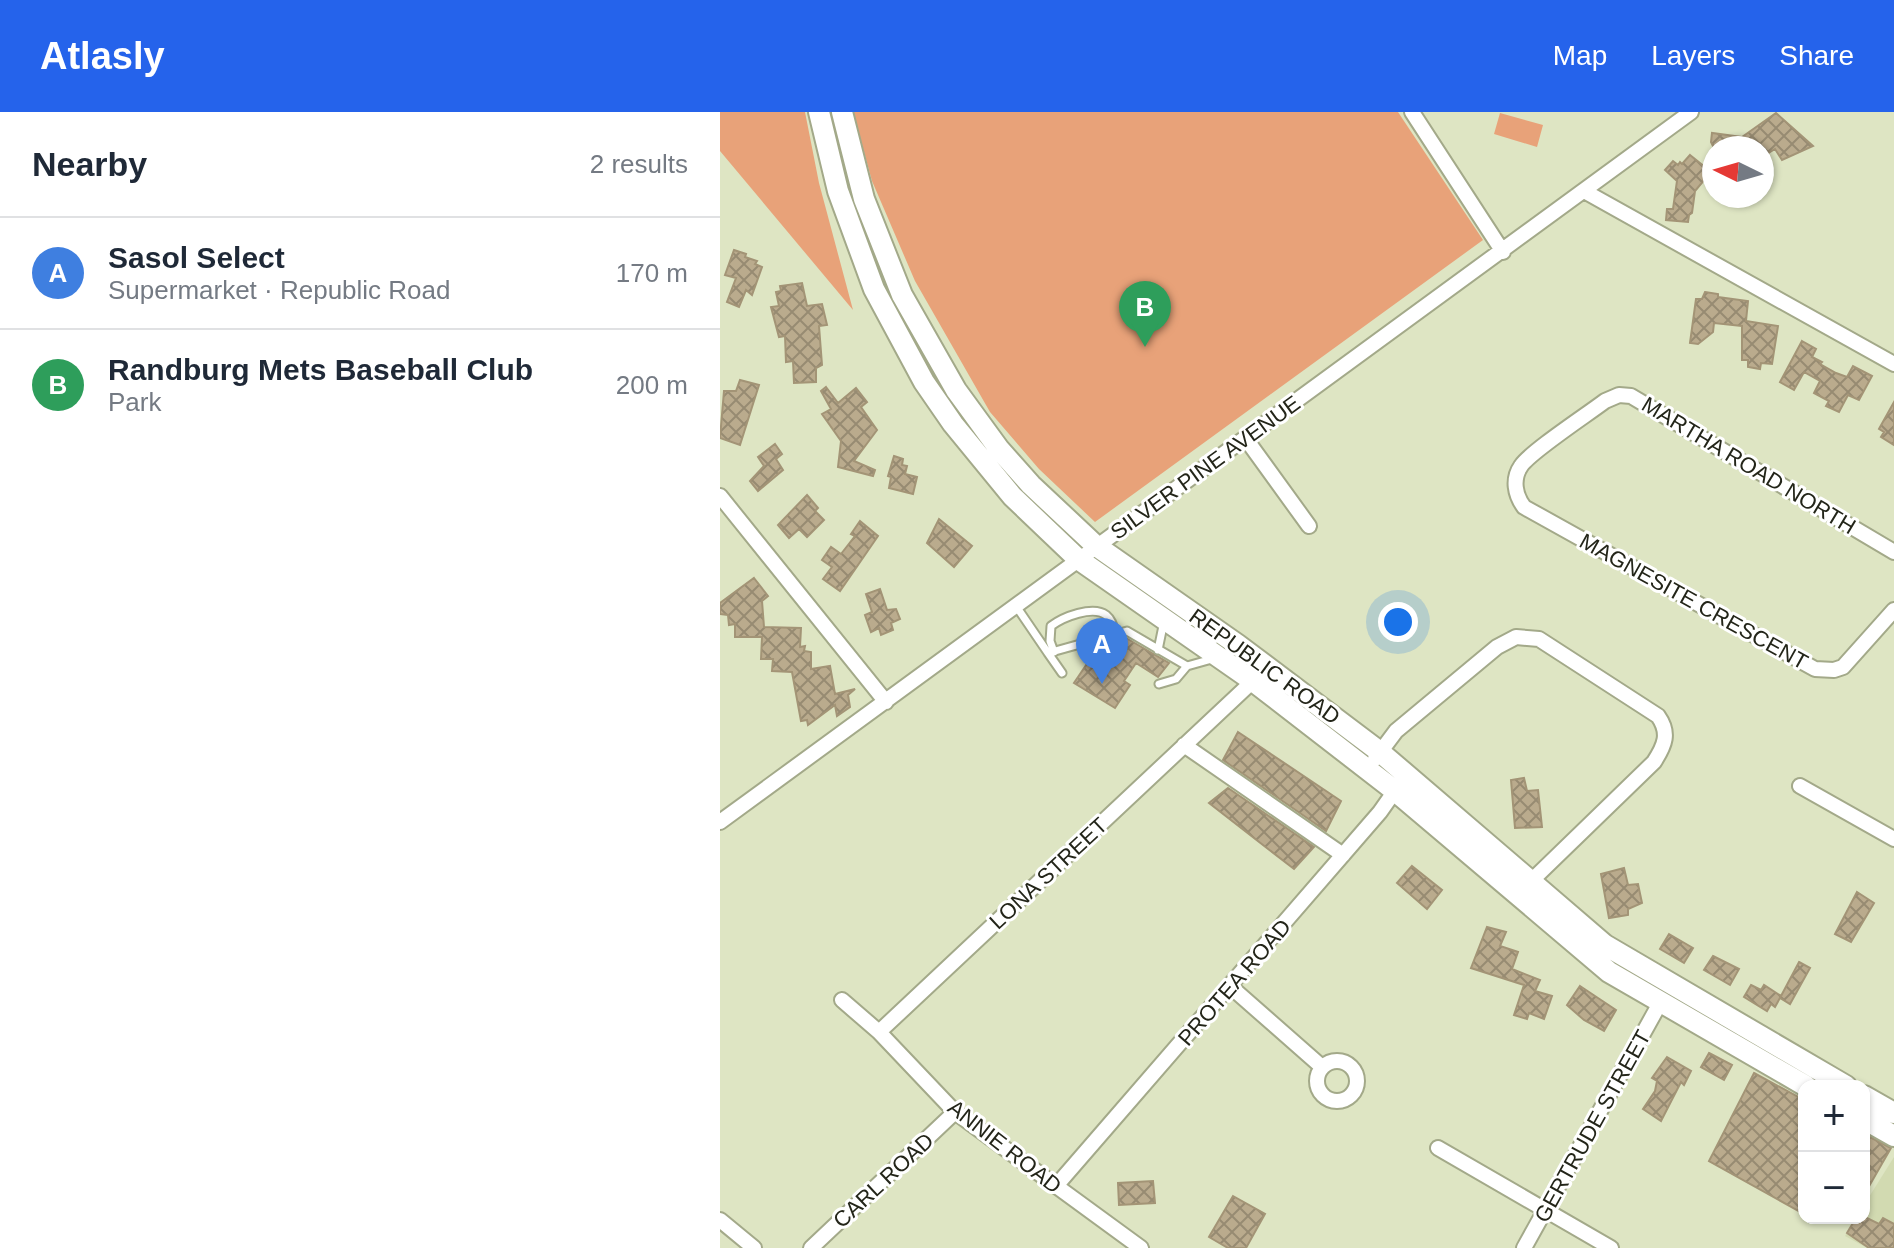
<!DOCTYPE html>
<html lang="en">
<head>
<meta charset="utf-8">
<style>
	body { margin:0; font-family:Arial,sans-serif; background:#f2f2f3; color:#1f2937 }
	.controls { position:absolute; right:24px; bottom:24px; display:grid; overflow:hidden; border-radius:16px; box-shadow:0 2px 6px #0004 }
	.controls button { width:72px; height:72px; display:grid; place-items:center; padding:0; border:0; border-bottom:2px solid #e0e1e3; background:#fff; color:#1f2937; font:40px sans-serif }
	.compass { position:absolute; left:982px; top:24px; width:72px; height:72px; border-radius:50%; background:#fff; box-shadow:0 2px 6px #0004; rotate:275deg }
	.you { position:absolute; left:678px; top:510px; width:28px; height:28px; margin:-20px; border:6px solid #fff; border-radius:50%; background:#1a73e8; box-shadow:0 0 0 12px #1a73e833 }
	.badge { display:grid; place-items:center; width:52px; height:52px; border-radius:50%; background:#2563eb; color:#fff; font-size:26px; font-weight:700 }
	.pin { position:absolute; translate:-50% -66px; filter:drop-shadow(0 2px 4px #0008) }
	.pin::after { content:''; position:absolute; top:42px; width:28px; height:24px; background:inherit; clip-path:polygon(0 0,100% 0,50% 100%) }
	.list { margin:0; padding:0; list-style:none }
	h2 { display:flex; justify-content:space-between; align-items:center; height:104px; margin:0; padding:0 32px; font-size:34px }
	h2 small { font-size:26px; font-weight:400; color:#747a83 }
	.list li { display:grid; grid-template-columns:52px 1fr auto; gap:24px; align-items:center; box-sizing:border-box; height:112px; padding:0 32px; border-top:2px solid #e0e1e3 }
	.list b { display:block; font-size:30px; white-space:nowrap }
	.list p { margin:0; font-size:26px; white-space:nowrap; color:#747a83 }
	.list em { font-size:26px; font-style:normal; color:#747a83 }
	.map { position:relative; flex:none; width:1174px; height:1136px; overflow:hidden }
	header { display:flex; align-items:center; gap:48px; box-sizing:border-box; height:112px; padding:0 40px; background:#2563eb; color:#fff }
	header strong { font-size:38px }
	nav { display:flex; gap:44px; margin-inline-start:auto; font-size:28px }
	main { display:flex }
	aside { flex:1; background:#fff }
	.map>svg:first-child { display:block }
	.built { fill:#d2dab1 }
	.green { fill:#e8a279 }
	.building { fill:url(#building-cross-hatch); stroke:#a39476; stroke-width:2 }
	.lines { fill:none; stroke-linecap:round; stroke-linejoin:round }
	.service-casing { stroke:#a3a989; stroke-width:11 }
	.minor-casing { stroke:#a3a989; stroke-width:18 }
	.secondary-casing { stroke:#a3a989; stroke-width:24 }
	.service { stroke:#fff; stroke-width:7 }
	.minor { stroke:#fff; stroke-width:14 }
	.secondary { stroke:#fff; stroke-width:20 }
	.labels { text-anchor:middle; stroke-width:6; stroke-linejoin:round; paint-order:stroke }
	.street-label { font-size:22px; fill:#232519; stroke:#fff }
</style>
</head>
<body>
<header>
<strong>Atlasly</strong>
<nav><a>Map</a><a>Layers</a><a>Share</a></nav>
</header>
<main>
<aside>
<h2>Nearby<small>2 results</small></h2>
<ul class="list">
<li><span class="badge" style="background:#3f7fe0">A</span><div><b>Sasol Select</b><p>Supermarket · Republic Road</p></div><em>170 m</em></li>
<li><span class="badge" style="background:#2e9e5b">B</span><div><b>Randburg Mets Baseball Club</b><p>Park</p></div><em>200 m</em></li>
</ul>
</aside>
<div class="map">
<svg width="1174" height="1136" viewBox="0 0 1174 1136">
	<defs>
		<pattern id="building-cross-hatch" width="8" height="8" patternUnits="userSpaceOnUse" patternTransform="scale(2)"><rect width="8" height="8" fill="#baab8d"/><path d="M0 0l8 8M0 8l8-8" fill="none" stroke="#978b72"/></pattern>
	</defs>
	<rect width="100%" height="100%" fill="#dee5c3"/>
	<path class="built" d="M 1174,1045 L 1174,1136 L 1147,1136 L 1125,1124 L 1136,1106 L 1144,1106 L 1144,1093 Z"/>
	<path class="green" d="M 0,0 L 85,0 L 99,71 L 133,198 L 0,39 Z
		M 133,0 L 678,0 L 763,128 L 375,410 L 319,357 L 270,300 L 195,169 L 152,69 Z
		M 780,1 L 823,13 L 817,35 L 774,22 Z"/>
	<path class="building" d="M 1056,1 L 1093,34 L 1062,48 L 1055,37 L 1042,45 L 1042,36 L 994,36 L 991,30 L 992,21 L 1022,25 Z
		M 970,43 L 991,60 L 975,79 L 972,101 L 969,103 L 968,110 L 946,108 L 947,97 L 953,97 L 957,69 L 945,58 L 953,49 L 958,53 L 960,50 L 962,52 Z
		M 14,138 L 26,142 L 25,145 L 37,149 L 35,152 L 42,155 L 32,183 L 26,178 L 19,195 L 7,190 L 16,166 L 5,163 Z
		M 82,171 L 87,194 L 102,192 L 107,213 L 99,214 L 102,253 L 96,256 L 96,270 L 74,271 L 73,249 L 66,250 L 65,224 L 59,225 L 51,195 L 59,194 L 56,180 L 61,179 L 60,174 Z
		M 985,180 L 998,182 L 998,185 L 1028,189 L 1026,209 L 1058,214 L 1052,252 L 1041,251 L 1040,257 L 1028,255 L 1028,248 L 1022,248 L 1022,214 L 994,211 L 993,220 L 978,232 L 970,231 L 976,187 L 982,187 Z
		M 1082,229 L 1096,237 L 1092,245 L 1102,250 L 1100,252 L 1116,261 L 1127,265 L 1133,254 L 1152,264 L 1139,288 L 1128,283 L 1119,300 L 1106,294 L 1109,289 L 1094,281 L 1100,269 L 1084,260 L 1074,278 L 1060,270 Z
		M 20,268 L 39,273 L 20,333 L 0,326 L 4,279 L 16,279 Z
		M 106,275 L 118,291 L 136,276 L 147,290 L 141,295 L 157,318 L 134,349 L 155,358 L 153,364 L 118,355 L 121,329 L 102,302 L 111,297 L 101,279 Z
		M 1174,290 L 1174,333 L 1161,325 L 1164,320 L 1159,317 Z
		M 55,332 L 62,342 L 56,347 L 63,358 L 38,379 L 30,369 L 44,354 L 38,345 Z
		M 174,344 L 183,347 L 182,353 L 187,354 L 185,362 L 197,365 L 193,382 L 169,376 L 171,365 L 168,364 Z
		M 87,383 L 98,396 L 95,399 L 104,408 L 87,425 L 79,417 L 69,426 L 58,413 Z
		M 219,407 L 252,434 L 234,455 L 207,431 Z
		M 140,409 L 158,424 L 120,479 L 103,467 L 112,455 L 102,448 L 111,435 L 121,442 L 135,424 L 131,422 Z
		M 34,466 L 48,484 L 42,489 L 44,515 L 81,516 L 80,535 L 85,534 L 84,539 L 91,540 L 91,557 L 110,554 L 115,582 L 135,577 L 128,583 L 130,595 L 117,604 L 115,593 L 88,613 L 87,608 L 81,609 L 72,560 L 52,559 L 53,547 L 41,547 L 42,525 L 15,525 L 15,512 L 9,513 L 8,503 L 0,502 L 0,491 Z
		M 160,477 L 167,498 L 176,497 L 180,507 L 171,511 L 173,518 L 161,523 L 159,516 L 151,520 L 145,503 L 152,500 L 146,482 Z
		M 406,526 L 449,551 L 438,565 L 416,551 L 404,569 L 410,573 L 395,596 L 354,571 L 371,546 L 386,556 L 398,539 L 388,532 Z
		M 518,620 L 621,689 L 606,719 L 503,648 Z
		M 804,666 L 807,679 L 818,678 L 822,715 L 795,716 L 791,668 Z
		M 508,676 L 594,735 L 574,757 L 489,691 Z
		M 692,754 L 722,778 L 707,797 L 677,771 Z
		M 904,756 L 908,773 L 918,772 L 922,791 L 908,797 L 908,803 L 889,806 L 881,762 Z
		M 1137,780 L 1154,791 L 1131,830 L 1115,822 Z
		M 767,815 L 786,820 L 780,834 L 798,840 L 792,857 L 820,868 L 815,879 L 832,884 L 824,907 L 809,901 L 807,907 L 794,903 L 804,873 L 751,856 Z
		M 949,822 L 973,836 L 964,851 L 940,837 Z
		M 993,844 L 1019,857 L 1010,873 L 984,858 Z
		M 1079,850 L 1090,856 L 1070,892 L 1060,886 Z
		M 1031,873 L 1041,878 L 1044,873 L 1061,884 L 1055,895 L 1051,892 L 1047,899 L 1024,885 Z
		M 860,874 L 896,898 L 884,919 L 864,908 L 847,893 Z
		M 989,941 L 1012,953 L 1004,968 L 981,955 Z
		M 947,945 L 971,959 L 964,973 L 961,970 L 941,1009 L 923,997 L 935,979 L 937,969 L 932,966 Z
		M 1034,961 L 1084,988 L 1084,1102 L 989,1049 Z
		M 1144,1022 L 1171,1036 L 1144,1083 Z
		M 433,1069 L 435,1091 L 399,1093 L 398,1071 Z
		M 513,1084 L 545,1102 L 526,1136 L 508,1136 L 489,1125 Z
		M 1136,1106 L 1147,1106 L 1159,1112 L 1163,1106 L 1174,1112 L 1174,1136 L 1149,1136 L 1127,1121 Z"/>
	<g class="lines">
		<defs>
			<path id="service" d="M 296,494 L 328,541 L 407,519 L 467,554
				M 438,538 L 444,509
				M 334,540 L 330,529 L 331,514 C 343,505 373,493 386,503 C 392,508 393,514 395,521
				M 328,541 L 342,561
				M 439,572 L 456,567 L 467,554 L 492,547"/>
			<path id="minor" d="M 692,0 L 783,140
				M 864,79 L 1174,252
				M 526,327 L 589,414
				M 0,384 L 166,590
				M 1174,440 L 911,284 L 899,283 L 885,289 C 868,302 810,340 801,354 C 792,367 795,383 804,395 L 1095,557 L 1114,558 L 1123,555 L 1174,498
				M 464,633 L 623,743
				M 655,647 L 676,619 L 777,535 L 796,525 L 819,527 L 938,604 C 950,621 945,633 934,650 L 805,775
				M 1080,674 L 1174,727
				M 0,710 L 971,0
				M 511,875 L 602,955
				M 122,888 L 159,920 L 235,1000 L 421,1136
				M 159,920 L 533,569
				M597 969a20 20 0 1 1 40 0a20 20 0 1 1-40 0Z
				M 718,1036 L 891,1136
				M 336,1074 L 660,700 L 679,673
				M 0,1108 L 34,1136
				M 91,1136 L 235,1000
				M 804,1136 L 940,891"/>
			<path id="secondary" d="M 99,0 L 118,79 L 154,177 L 204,270 L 233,312 L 292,384 L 358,447 L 533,569 L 674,678 L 889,860 L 1086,974
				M 122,0 L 144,87 L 182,183 L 236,278 L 279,337 L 311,373 L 375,433 L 518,533 L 660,640 L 885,833 L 1126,974
				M 1144,984 L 1174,1001
				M 1144,1007 L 1174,1024"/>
		</defs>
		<use href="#service" class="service-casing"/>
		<use href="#minor" class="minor-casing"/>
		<use href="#secondary" class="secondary-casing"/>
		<use href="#service" class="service"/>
		<use href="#minor" class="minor"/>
		<use href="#secondary" class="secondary"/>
	</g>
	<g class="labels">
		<g class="street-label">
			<text transform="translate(1029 353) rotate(31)" y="8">MARTHA ROAD NORTH</text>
			<text transform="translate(485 355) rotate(-36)" y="8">SILVER PINE AVENUE</text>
			<text transform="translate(974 489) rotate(29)" y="8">MAGNESITE CRESCENT</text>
			<text transform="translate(545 554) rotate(36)" y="8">REPUBLIC ROAD</text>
			<text transform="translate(328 761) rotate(-43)" y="8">LONA STREET</text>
			<text transform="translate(514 870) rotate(-49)" y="8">PROTEA ROAD</text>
			<text transform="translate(872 1014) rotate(-61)" y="8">GERTRUDE STREET</text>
			<text transform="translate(285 1034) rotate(38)" y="8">ANNIE ROAD</text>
			<text transform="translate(163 1068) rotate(-43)" y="8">CARL ROAD</text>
		</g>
	</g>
</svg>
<div class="controls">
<button>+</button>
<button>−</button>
</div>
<svg class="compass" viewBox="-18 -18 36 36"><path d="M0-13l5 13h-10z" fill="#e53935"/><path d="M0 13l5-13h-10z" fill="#747a83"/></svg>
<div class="you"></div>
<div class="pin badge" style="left:382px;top:572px;background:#3f7fe0">A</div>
<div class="pin badge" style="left:425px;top:235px;background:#2e9e5b">B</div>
</div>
</main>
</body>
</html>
